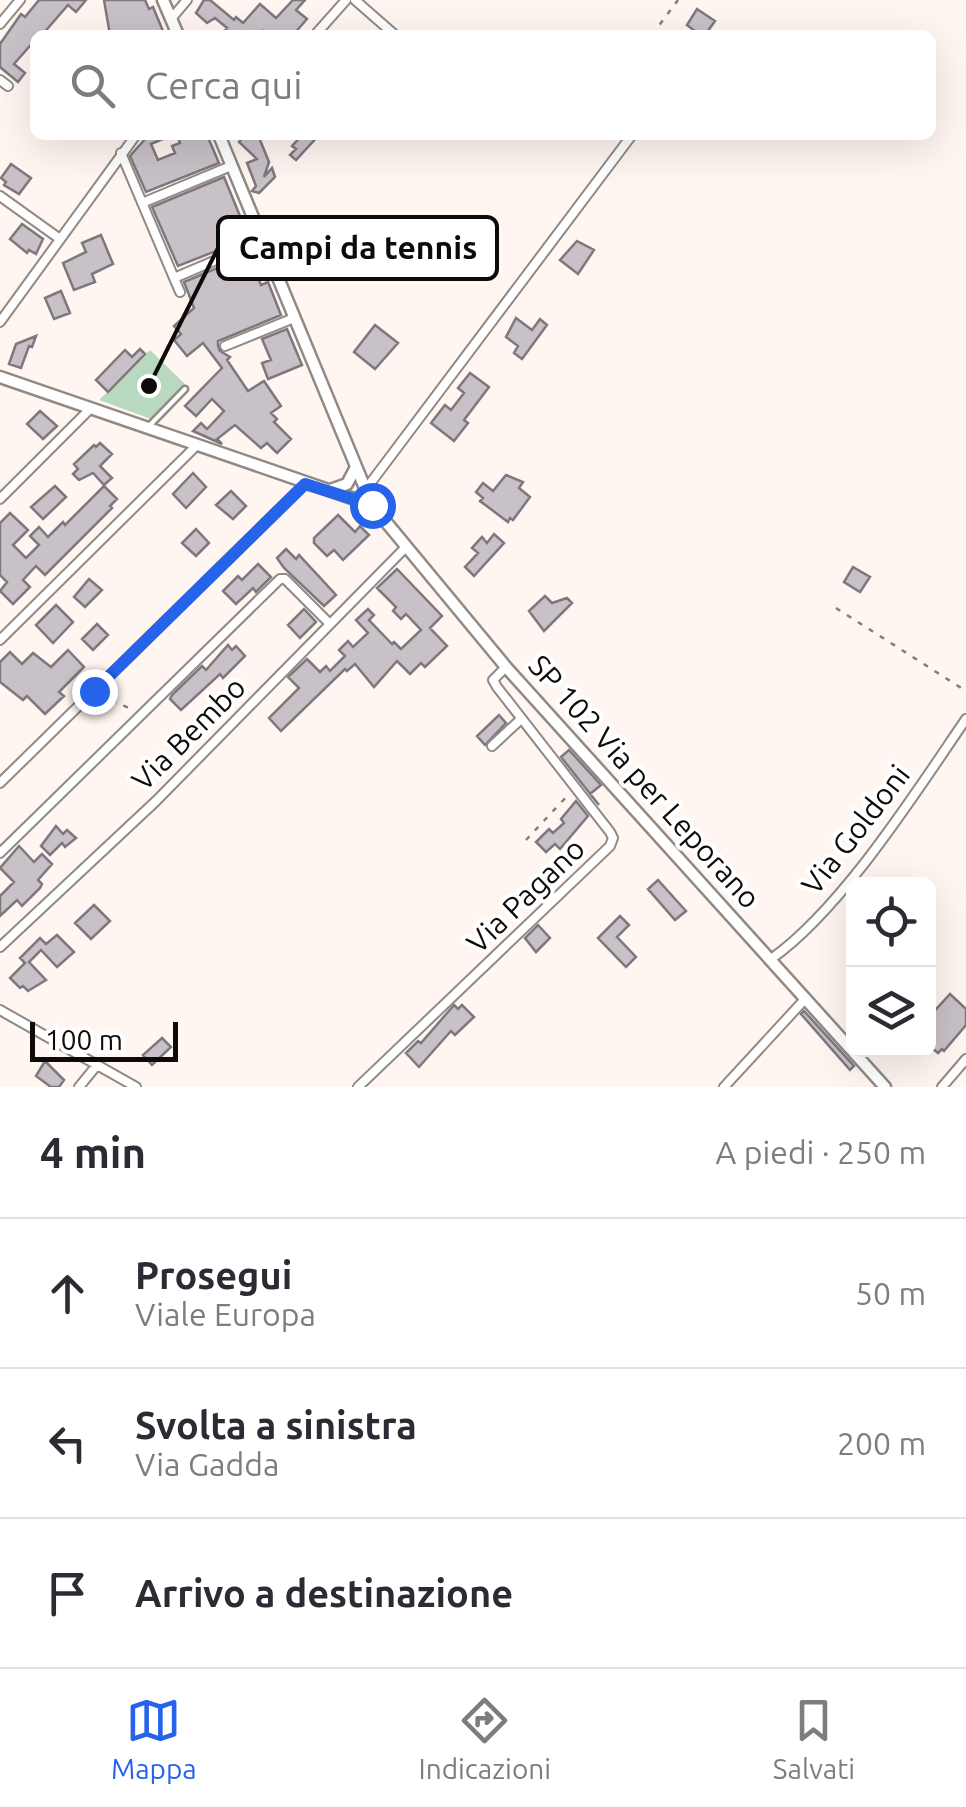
<!DOCTYPE html>
<html lang="it">
<head>
<meta charset="utf-8">
<style>
	body { margin:0; font-family:Ubuntu,sans-serif; background:#f2f2f3; color:#2b2b33 }
	.controls { position:absolute; right:30px; bottom:30px; display:grid; overflow:hidden; border-radius:15px; box-shadow:0 10px 40px #0002 }
	.controls button { width:90px; height:90px; display:grid; place-items:center; padding:0; border:0; border-bottom:2px solid #e1e1e2; background:#fff; color:#2b2b33; font:50px sans-serif }
	.scale { position:absolute; left:30px; bottom:25px; width:148px; box-sizing:border-box; padding-left:10px; border:5px solid #0d0b09; border-top:0; font-size:28px; line-height:35px; white-space:nowrap; color:#0d0b09; -webkit-text-stroke:8px #fff; paint-order:stroke }
	.stop { position:absolute; width:30px; height:30px; margin:-22px; border:8px solid #2563eb; border-radius:50%; background:#fff }
	.stop.end { background:#2563eb; border-color:#fff; box-shadow:0 2px 10px #0008 }
	.list { margin:0; padding:0; list-style:none }
	h2 { display:flex; justify-content:space-between; align-items:center; height:130px; margin:0; padding:0 40px; font-size:42px }
	h2 small { font-size:32px; font-weight:400; color:#7c7c81 }
	.list li { display:grid; grid-template-columns:65px 1fr auto; gap:30px; align-items:center; box-sizing:border-box; height:150px; padding:0 40px; border-top:2px solid #e1e1e2 }
	.list b { display:block; font-size:38px; white-space:nowrap }
	.list p { margin:0; font-size:32px; white-space:nowrap; color:#7c7c81 }
	.list em { font-size:32px; font-style:normal; color:#7c7c81 }
	.icon { flex:none; width:55px; height:55px; fill:none; stroke:currentColor; stroke-width:2; stroke-linecap:round; stroke-linejoin:round }
	.map { position:relative; flex:none; width:966px; height:1087px; overflow:hidden }
	.search { position:absolute; background:#fff; box-shadow:0 10px 40px #0002; left:30px; right:30px; top:30px; height:110px; display:flex; align-items:center; gap:25px; box-sizing:border-box; padding:0 35px; border-radius:15px; color:#7c7c81; font-size:38px }
	.sheet { height:580px; background:#fff }
	nav { display:flex; justify-content:space-around; align-items:center; box-sizing:border-box; height:140px; border-top:2px solid #e1e1e2; background:#fff; font-size:28px; color:#7c7c81 }
	nav a { display:grid; justify-items:center; gap:5px }
	nav .on { color:#2563eb }
	.map>svg:first-child { display:block }
	.green { fill:#b8d9c0 }
	.building { fill:#c8c1c8; stroke:#7e787e; stroke-width:2.5 }
	.lines { fill:none; stroke-linecap:round; stroke-linejoin:round }
	.service-casing { stroke:#918984; stroke-width:9 }
	.minor-casing { stroke:#918984; stroke-width:12 }
	.tertiary-casing { stroke:#918984; stroke-width:15 }
	.path { stroke:#827d79; stroke-width:2.5; stroke-dasharray:5 8; stroke-linecap:butt }
	.service { stroke:#fff; stroke-width:4 }
	.minor { stroke:#fff; stroke-width:8 }
	.tertiary { stroke:#fff; stroke-width:10 }
	.route { stroke:#2563eb; stroke-width:12 }
	.labels { text-anchor:middle; stroke-width:8; stroke-linejoin:round; paint-order:stroke }
	.street-label { font-size:30px; fill:#0d0b09; stroke:#fff }
	.leader { fill:none; stroke:#0d0b09; stroke-width:4 }
	.callout-dot { fill:#0d0b09; stroke:#fff; stroke-width:4 }
	.callout { fill:#fff; stroke:#0d0b09; stroke-width:4 }
	.callout-label { font-size:32px; text-anchor:middle; font-weight:bold; fill:#0d0b09 }
</style>
</head>
<body>
<div class="map">
<svg width="966" height="1087" viewBox="0 0 966 1087">
	<rect width="100%" height="100%" fill="#fff6f1"/>
	<path class="green" d="M 150,350 L 185,384 L 151,419 L 99,400 Z"/>
	<path class="building" d="M 39,0 L 86,0 L 76,12 L 68,5 L 42,35 L 35,35 L 35,40 L 14,64 L 25,73 L 18,82 L 0,67 L 0,44 L 21,14 L 25,17 Z
		M 104,0 L 145,0 L 149,9 L 153,7 L 163,31 L 154,35 L 110,35 Z
		M 204,0 L 210,0 L 234,20 L 236,17 L 243,23 L 260,4 L 276,18 L 293,0 L 305,0 L 296,10 L 307,19 L 293,35 L 267,35 L 263,31 L 260,35 L 221,35 L 227,28 L 215,18 L 207,23 L 196,13 Z
		M 697,9 L 715,21 L 705,35 L 694,35 L 696,32 L 687,25 Z
		M 145,135 L 172,135 L 151,144 L 158,160 L 175,153 L 172,146 L 180,143 L 177,135 L 207,135 L 219,163 L 146,192 L 130,156 L 146,138 Z
		M 245,135 L 258,135 L 269,162 L 264,177 L 272,168 L 275,177 L 259,193 L 252,191 L 256,186 L 247,163 L 257,159 L 239,142 Z
		M 302,135 L 319,135 L 296,160 L 290,155 L 296,149 L 292,146 Z
		M 11,164 L 31,178 L 19,194 L 4,185 L 6,182 L 1,178 Z
		M 224,177 L 249,238 L 178,266 L 152,207 Z
		M 22,224 L 43,239 L 36,254 L 29,250 L 27,253 L 10,239 Z
		M 101,235 L 113,264 L 92,274 L 95,282 L 74,290 L 63,263 L 86,252 L 82,243 Z
		M 577,241 L 594,250 L 578,274 L 560,260 Z
		M 255,252 L 261,265 L 254,268 L 261,285 L 268,282 L 281,315 L 218,341 L 218,346 L 220,351 L 230,357 L 227,360 L 248,391 L 264,381 L 281,406 L 271,413 L 277,419 L 274,422 L 291,439 L 277,453 L 267,443 L 261,448 L 235,425 L 217,439 L 222,444 L 193,431 L 201,423 L 207,429 L 224,411 L 212,399 L 196,416 L 185,406 L 222,368 L 203,343 L 187,356 L 174,340 L 181,334 L 174,326 L 194,308 L 184,282 Z
		M 61,291 L 70,313 L 54,319 L 45,298 Z
		M 516,318 L 532,330 L 540,319 L 547,325 L 522,359 L 514,353 L 518,346 L 506,337 Z
		M 375,325 L 398,343 L 375,369 L 354,352 Z
		M 287,329 L 302,365 L 268,379 L 262,363 L 271,360 L 262,339 Z
		M 36,336 L 32,347 L 29,346 L 21,368 L 9,364 L 16,344 Z
		M 140,349 L 145,354 L 108,392 L 96,380 L 125,350 L 132,357 Z
		M 470,373 L 489,387 L 464,420 L 468,423 L 454,441 L 431,423 L 445,405 L 451,410 L 464,393 L 458,388 Z
		M 40,411 L 57,426 L 43,439 L 27,424 Z
		M 100,443 L 112,454 L 100,466 L 112,478 L 104,485 L 93,473 L 79,480 L 73,474 L 78,469 L 74,464 L 94,445 L 96,447 Z
		M 193,473 L 206,487 L 186,508 L 173,494 Z
		M 506,475 L 523,482 L 519,488 L 530,497 L 513,520 L 510,518 L 508,522 L 480,501 L 483,498 L 476,492 L 483,483 L 493,491 Z
		M 55,486 L 66,497 L 43,519 L 31,507 Z
		M 104,486 L 117,499 L 110,506 L 112,508 L 45,575 L 36,566 L 23,580 L 30,587 L 13,604 L 0,591 L 7,582 L 0,575 L 0,523 L 10,513 L 28,530 L 13,545 L 26,558 L 39,545 L 30,536 L 39,527 L 48,537 L 63,522 L 65,525 Z
		M 231,491 L 246,506 L 233,519 L 216,505 Z
		M 338,515 L 355,532 L 360,526 L 369,535 L 343,560 L 334,550 L 327,556 L 314,543 L 314,538 Z
		M 196,529 L 209,543 L 196,556 L 182,543 Z
		M 494,534 L 504,543 L 474,576 L 465,567 L 478,553 L 472,548 L 482,537 L 487,543 Z
		M 286,549 L 296,559 L 299,555 L 336,595 L 324,606 L 284,568 L 277,558 Z
		M 258,564 L 271,577 L 256,592 L 253,588 L 236,604 L 223,591 L 238,576 L 242,580 Z
		M 853,567 L 870,577 L 860,592 L 844,582 Z
		M 397,569 L 442,616 L 430,628 L 447,646 L 425,667 L 421,663 L 410,674 L 397,661 L 374,687 L 355,664 L 347,671 L 345,669 L 281,731 L 269,718 L 299,688 L 288,677 L 307,659 L 320,672 L 326,666 L 330,671 L 345,656 L 339,650 L 348,641 L 353,647 L 368,633 L 356,620 L 368,609 L 374,615 L 369,620 L 392,644 L 394,642 L 401,649 L 421,630 L 406,614 L 401,619 L 393,611 L 396,607 L 377,588 Z
		M 89,579 L 102,590 L 85,607 L 74,597 Z
		M 545,596 L 552,603 L 567,598 L 572,603 L 544,631 L 529,611 Z
		M 56,605 L 73,622 L 53,643 L 36,625 Z
		M 304,609 L 316,622 L 300,638 L 288,625 Z
		M 97,624 L 108,635 L 93,650 L 82,639 Z
		M 228,645 L 232,650 L 236,646 L 245,656 L 223,678 L 220,674 L 181,710 L 170,699 L 172,695 L 202,666 L 206,670 Z
		M 68,650 L 84,667 L 59,692 L 64,696 L 45,714 L 27,696 L 23,700 L 0,682 L 0,662 L 10,652 L 22,664 L 33,653 L 51,667 Z
		M 499,715 L 506,723 L 485,745 L 477,736 Z
		M 569,750 L 601,785 L 590,794 L 599,805 L 561,757 Z
		M 576,801 L 588,816 L 560,849 L 555,844 L 546,852 L 536,842 L 549,829 L 553,833 L 564,823 L 561,819 Z
		M 56,826 L 63,834 L 67,830 L 76,838 L 65,847 L 62,843 L 50,855 L 41,846 Z
		M 19,846 L 34,862 L 42,854 L 52,864 L 38,880 L 42,884 L 40,888 L 22,906 L 17,900 L 0,916 L 0,896 L 14,882 L 0,868 Z
		M 658,880 L 686,911 L 675,920 L 648,889 Z
		M 94,905 L 110,921 L 91,939 L 75,923 Z
		M 620,916 L 629,925 L 617,937 L 636,957 L 626,967 L 598,938 Z
		M 538,925 L 550,938 L 536,952 L 525,938 Z
		M 57,935 L 74,952 L 57,967 L 41,950 L 29,962 L 46,980 L 28,991 L 23,986 L 20,988 L 10,978 L 25,963 L 20,958 L 40,938 L 46,944 Z
		M 950,994 L 966,1009 L 966,1025 L 944,1051 L 942,1049 L 938,1053 L 928,1045 L 928,1018 Z
		M 454,1005 L 458,1009 L 462,1005 L 474,1017 L 455,1035 L 451,1031 L 419,1067 L 406,1053 L 418,1041 L 421,1043 Z
		M 804,1011 L 854,1066 L 850,1070 L 801,1014 Z
		M 162,1038 L 171,1047 L 152,1065 L 143,1055 Z
		M 45,1061 L 64,1080 L 59,1087 L 51,1087 L 36,1076 Z"/>
	<g class="lines">
		<defs>
			<path id="service" d="M 150,425 L 185,389"/>
			<path id="minor" d="M 355,0 L 395,35
				M 171,19 L 187,0
				M 0,24 L 20,0
				M 315,35 L 346,0
				M 0,80 L 8,86
				M 121,153 L 174,278 L 263,240
				M 0,196 L 60,239
				M 142,203 L 231,166
				M 174,278 L 180,292
				M 0,322 L 136,135
				M 225,346 L 294,318
				M 366,489 L 632,135
				M 0,499 L 91,408
				M 0,640 L 195,447
				M 492,746 L 520,720
				M 0,783 L 305,484
				M 0,853 L 280,579 L 285,579 L 330,624
				M 0,947 L 156,801 L 405,548
				M 771,959 C 842,909 916,792 966,719
				M 0,1010 L 136,1087
				M 79,1087 L 97,1065
				M 358,1087 L 610,846 L 613,838 L 610,832 L 497,687 L 493,680 L 506,667
				M 724,1087 L 806,998
				M 942,1087 L 966,1059"/>
			<path id="tertiary" d="M 163,0 L 178,35
				M 219,135 L 372,505 L 506,667 L 885,1087
				M 0,377 L 372,505
				M 330,490 L 347,484 L 356,467"/>
		</defs>
		<use href="#service" class="service-casing"/>
		<use href="#minor" class="minor-casing"/>
		<use href="#tertiary" class="tertiary-casing"/>
		<path class="path" d="M 652,35 L 678,0
			M 836,608 L 966,691
			M 100,694 L 133,710
			M 526,840 L 569,794"/>
		<use href="#service" class="service"/>
		<use href="#minor" class="minor"/>
		<use href="#tertiary" class="tertiary"/>
	</g>
	<g class="lines">
		<path class="route" d="M 94,691 L 305,484 L 372,505"/>
	</g>
	<g class="labels">
		<g class="street-label">
			<text transform="translate(189 734) rotate(-45)" y="10">Via Bembo</text>
			<text transform="translate(644 782) rotate(48)" y="10">SP 102 Via per Leporano</text>
			<text transform="translate(856 830) rotate(-52)" y="10">Via Goldoni</text>
			<text transform="translate(526 896) rotate(-44)" y="10">Via Pagano</text>
		</g>
	</g>
	<path class="leader" d="M149 386L218 248"/>
	<circle class="callout-dot" cx="149" cy="386" r="10"/>
	<rect class="callout" x="218" y="217" width="279" height="62" rx="10"/>
	<g class="callout-label">
		<text x="358" y="259">Campi da tennis</text>
	</g>
</svg>
<div class="controls">
<button><svg class="icon" aria-label="locate" viewBox="0 0 24 24"><circle cx="12" cy="12" r="6"/><path d="M12 2v4M12 18v4M2 12h4M18 12h4"/></svg></button>
<button><svg class="icon" aria-label="layers" viewBox="0 0 24 24"><path d="M12 4l9 5-9 5-9-5zM3 14l9 5 9-5"/></svg></button>
</div>
<div class="scale">100 m</div>
<div class="stop" style="left:372px;top:505px"></div>
<div class="stop end" style="left:94px;top:691px"></div>
<div class="search"><svg class="icon" aria-label="search" viewBox="0 0 24 24"><circle cx="10" cy="10" r="6"/><path d="M15 15l6 6"/></svg>Cerca qui</div>
</div>
<section class="sheet">
<h2>4 min<small>A piedi · 250 m</small></h2>
<ul class="list">
<li><svg class="icon" aria-label="ahead" viewBox="0 0 24 24"><path d="M12 20V5M6 11l6-6 6 6"/></svg><div><b>Prosegui</b><p>Viale Europa</p></div><em>50 m</em></li>
<li><svg class="icon" aria-label="left" viewBox="0 0 24 24"><path d="M17 20v-9H6M10 6l-5 5 5 5"/></svg><div><b>Svolta a sinistra</b><p>Via Gadda</p></div><em>200 m</em></li>
<li><svg class="icon" aria-label="arrive" viewBox="0 0 24 24"><path d="M6 21V4h12l-3 4 3 4H6"/></svg><div><b>Arrivo a destinazione</b></div></li>
</ul>
</section>
<nav>
<a class="on"><svg class="icon" aria-label="map" viewBox="0 0 24 24"><path d="M3 6l6-2 6 2 6-2v14l-6 2-6-2-6 2zM9 4v14M15 6v14"/></svg>Mappa</a>
<a><svg class="icon" aria-label="directions" viewBox="0 0 24 24"><path d="M12 3l9 9-9 9-9-9zM9 14v-3h6M13 9l2 2-2 2"/></svg>Indicazioni</a>
<a><svg class="icon" aria-label="saved" viewBox="0 0 24 24"><path d="M7 4h10v16l-5-4-5 4z"/></svg>Salvati</a>
</nav>
</body>
</html>
